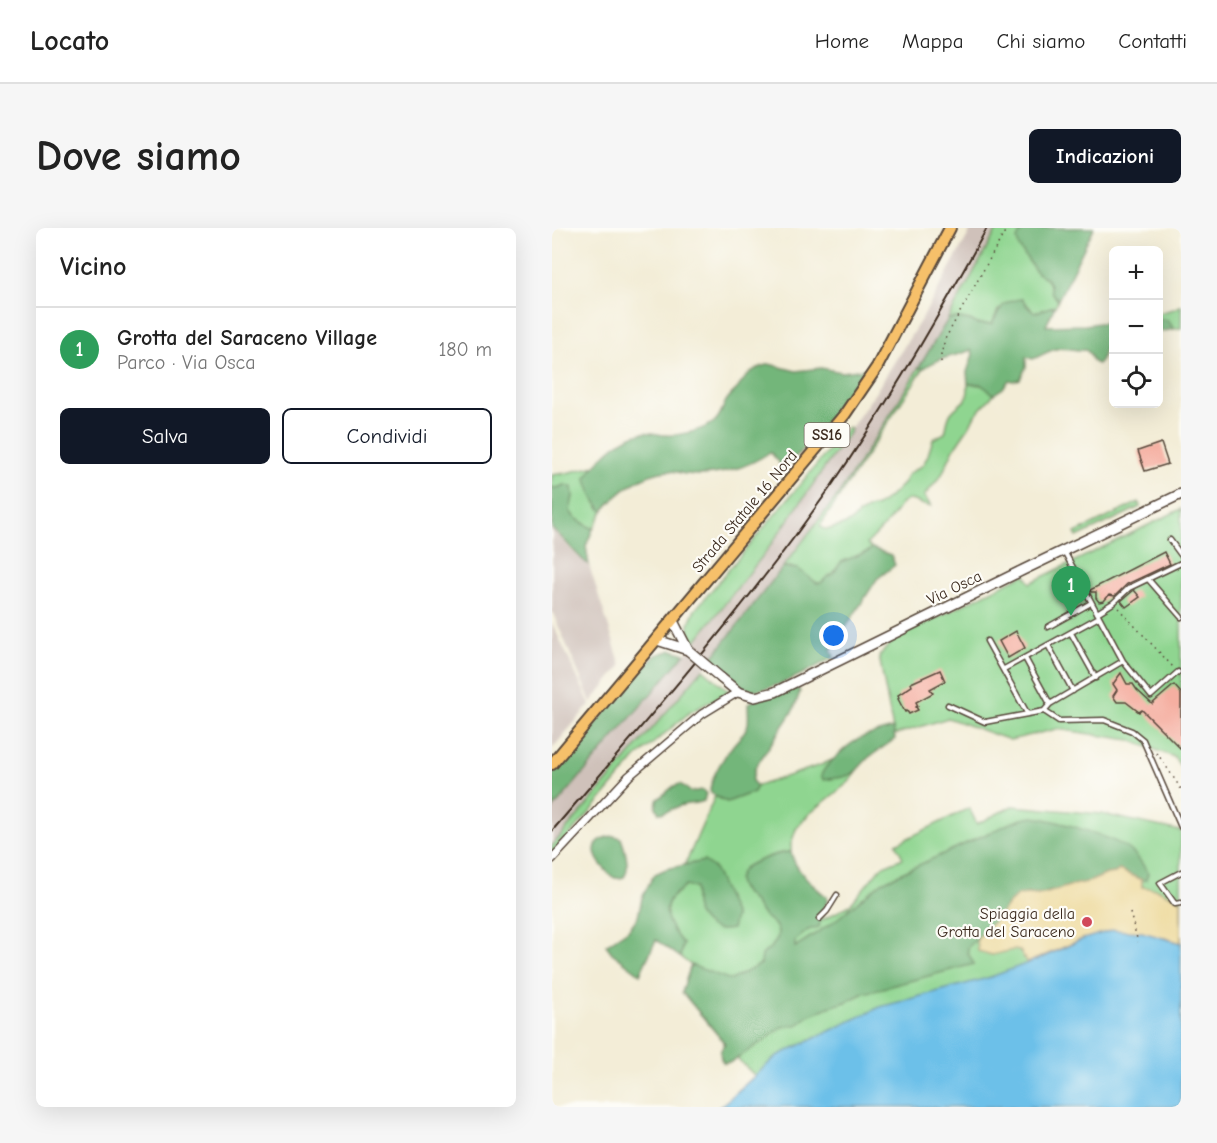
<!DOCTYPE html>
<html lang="it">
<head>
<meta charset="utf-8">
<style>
	body { margin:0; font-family:"Comic Neue",sans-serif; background:#f6f6f6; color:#222 }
	.controls { position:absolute; right:18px; top:18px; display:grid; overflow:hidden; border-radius:9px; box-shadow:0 6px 24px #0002 }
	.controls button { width:54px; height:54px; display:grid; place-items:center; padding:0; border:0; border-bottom:2px solid #e0e0e0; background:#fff; color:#222; font:30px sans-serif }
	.you { position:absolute; left:282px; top:408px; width:21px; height:21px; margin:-15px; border:4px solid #fff; border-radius:50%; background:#1a73e8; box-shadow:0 0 0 9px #1a73e833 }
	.badge { display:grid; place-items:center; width:39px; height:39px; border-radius:50%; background:#111827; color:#fff; font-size:20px; font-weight:700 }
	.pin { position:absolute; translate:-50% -50px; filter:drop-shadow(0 2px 3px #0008) }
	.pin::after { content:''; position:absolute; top:32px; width:21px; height:18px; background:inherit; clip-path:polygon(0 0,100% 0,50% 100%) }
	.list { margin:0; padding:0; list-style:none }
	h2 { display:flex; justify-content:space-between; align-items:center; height:78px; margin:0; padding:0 24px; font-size:26px }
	h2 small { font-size:20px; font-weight:400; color:#767676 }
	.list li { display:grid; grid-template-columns:39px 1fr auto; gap:18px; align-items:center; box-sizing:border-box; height:84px; padding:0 24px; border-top:2px solid #e0e0e0 }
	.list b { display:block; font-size:22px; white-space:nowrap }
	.list p { margin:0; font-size:20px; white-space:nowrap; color:#767676 }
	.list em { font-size:20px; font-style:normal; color:#767676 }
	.actions { display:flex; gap:12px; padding:18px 24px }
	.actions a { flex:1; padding:14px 0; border:2px solid #111827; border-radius:9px; text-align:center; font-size:21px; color:#111827 }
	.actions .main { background:#111827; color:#fff }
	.icon { flex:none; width:33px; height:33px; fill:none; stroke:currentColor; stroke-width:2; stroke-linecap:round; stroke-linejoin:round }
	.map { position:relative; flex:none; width:629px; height:879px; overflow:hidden; border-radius:9px }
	header { display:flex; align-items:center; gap:36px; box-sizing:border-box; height:84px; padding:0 30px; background:#fff; border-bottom:2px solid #e0e0e0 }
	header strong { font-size:28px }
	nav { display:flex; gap:33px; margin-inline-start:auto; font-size:21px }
	.intro { display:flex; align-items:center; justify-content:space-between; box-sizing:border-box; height:144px; padding:0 36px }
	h1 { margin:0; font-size:42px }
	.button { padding:15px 27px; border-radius:9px; background:#111827; color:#fff; font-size:21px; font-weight:700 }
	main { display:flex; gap:36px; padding:0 36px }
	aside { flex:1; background:#fff; border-radius:9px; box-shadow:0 6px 24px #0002 }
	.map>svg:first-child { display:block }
	.industrial { fill:#cfc1ba }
	.green { fill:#8fd590; stroke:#658057; stroke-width:1.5 }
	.forest { fill:#73b67a; stroke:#57704c; stroke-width:1.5 }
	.sand { fill:#eeda9e; stroke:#94825e; stroke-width:1.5 }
	.water { fill:#6cc0e9; stroke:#547584; stroke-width:1.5 }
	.building { fill:#f5afa1 }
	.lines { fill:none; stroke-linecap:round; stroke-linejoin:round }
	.service-casing { stroke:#57473a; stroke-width:7 }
	.minor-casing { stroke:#57473a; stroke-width:10 }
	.tertiary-casing { stroke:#57473a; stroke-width:12 }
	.primary-casing { stroke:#57473a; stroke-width:14 }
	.path { stroke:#57473a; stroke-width:1.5; stroke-dasharray:1.5 4.5; stroke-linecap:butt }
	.service { stroke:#fff; stroke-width:4 }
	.minor { stroke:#fff; stroke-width:7 }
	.tertiary { stroke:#fff; stroke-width:9 }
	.primary { stroke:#f6c06b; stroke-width:10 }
	.rail { stroke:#3b2a1e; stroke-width:2 }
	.tertiary-bridge-casing { stroke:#57473a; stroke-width:12; stroke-linecap:butt }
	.tertiary-bridge { stroke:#fff; stroke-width:9 }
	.poi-dot { fill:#d1495b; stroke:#fdfcf7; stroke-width:2 }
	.labels { text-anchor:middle; stroke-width:4.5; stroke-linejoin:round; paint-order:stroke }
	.shield { fill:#fdfcf7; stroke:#75695f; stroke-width:1.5 }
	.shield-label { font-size:15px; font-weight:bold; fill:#3b2a1e }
	.street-label { font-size:16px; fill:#3b2a1e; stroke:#fdfcf7 }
	.poi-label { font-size:16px; fill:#3b2a1e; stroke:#fdfcf7; text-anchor:end }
</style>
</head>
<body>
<header>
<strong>Locato</strong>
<nav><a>Home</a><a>Mappa</a><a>Chi siamo</a><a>Contatti</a></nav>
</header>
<div class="intro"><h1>Dove siamo</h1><a class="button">Indicazioni</a></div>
<main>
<aside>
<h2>Vicino<small></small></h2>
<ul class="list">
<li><span class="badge" style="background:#2e9e5b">1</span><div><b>Grotta del Saraceno Village</b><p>Parco · Via Osca</p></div><em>180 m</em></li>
</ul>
<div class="actions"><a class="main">Salva</a><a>Condividi</a></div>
</aside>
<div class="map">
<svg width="629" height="879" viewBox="0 0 629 879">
	<rect width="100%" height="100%" fill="#fdfcf7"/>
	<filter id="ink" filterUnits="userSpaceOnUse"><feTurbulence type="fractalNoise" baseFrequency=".0167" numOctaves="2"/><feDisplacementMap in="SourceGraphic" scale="12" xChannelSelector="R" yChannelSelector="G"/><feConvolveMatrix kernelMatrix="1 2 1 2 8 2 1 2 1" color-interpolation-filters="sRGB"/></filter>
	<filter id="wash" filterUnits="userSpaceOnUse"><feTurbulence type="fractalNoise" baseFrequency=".008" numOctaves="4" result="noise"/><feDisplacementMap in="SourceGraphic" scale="24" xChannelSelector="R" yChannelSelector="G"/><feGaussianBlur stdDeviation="1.35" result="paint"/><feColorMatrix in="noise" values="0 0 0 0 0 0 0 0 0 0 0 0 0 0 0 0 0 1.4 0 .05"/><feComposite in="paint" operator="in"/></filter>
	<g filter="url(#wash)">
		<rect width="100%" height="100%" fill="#f3edd7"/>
		<path class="industrial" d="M 420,0 L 446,0 L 394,96 L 343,179 L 288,264 L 231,339 L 170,419 L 0,618 L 0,582 L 151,405 L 213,325 L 323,165 L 373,85 Z
			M 0,301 L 9,308 L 14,316 L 26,329 L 37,337 L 69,438 L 39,474 L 0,383 Z
			M 0,395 L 38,476 L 0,521 Z"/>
		<path class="green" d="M 446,0 L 474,0 L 469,3 L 467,19 L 485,45 L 494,50 L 498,57 L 499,64 L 506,72 L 503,78 C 496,79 489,84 482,84 L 470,71 L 446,82 L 440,96 L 425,96 L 418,92 L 407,90 L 396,91 Z
			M 629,77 L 629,100 L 622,101 L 615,92 L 607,92 L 606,85 L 622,81 Z
			M 367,139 L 371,141 L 268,298 L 272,301 L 278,301 L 291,297 L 300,293 L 306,286 L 317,280 L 325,278 L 339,268 L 351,256 L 356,246 L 371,237 L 376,227 L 381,211 L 393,205 C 395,198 395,191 399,185 C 409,172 417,177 416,156 C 430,156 432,157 442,166 L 423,187 L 418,197 L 403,219 L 389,248 L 372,268 L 379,278 C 370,279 364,271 355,272 C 350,273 348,278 345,282 C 337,295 325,305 315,316 L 320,320 L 317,323 L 289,334 L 281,346 L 275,349 L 269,355 L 265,355 L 239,339 L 231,339 L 288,264 L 343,179 Z
			M 296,199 L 299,202 L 213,325 L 142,415 C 134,404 136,394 143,382 Z
			M 43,238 L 34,250 C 37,261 42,276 51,283 L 41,301 L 23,290 L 17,283 L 21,269 L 13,257 L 5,260 L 0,260 L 0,247 L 14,245 Z
			M 587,274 L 588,279 L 525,309 L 523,305 Z
			M 629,281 L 629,539 L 622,529 L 578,512 L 505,501 L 458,512 L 396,490 L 342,507 L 327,428 L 338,416 L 340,412 L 473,346 L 478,355 Z
			M 151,441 L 177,463 L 137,485 L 85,529 L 34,589 L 0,626 L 0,618 Z
			M 282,531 L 274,539 L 300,546 L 305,542 L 297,554 L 256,587 L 244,601 L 239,616 L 239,624 C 225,624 203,633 192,640 L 189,661 L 197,668 L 210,686 L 221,694 L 226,703 L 226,710 L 254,701 L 298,677 L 329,639 L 351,630 L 344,616 L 417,580 L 425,596 L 460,578 L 550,586 L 629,603 L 629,716 L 439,749 L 257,812 L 203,848 L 183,828 L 130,764 L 139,737 L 128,729 L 131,716 C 121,704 108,687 118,671 C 121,667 129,662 133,658 L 144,660 L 143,675 L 183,688 L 176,673 L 152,633 L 133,637 L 163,568 L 175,574 L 202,564 L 205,558 L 269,537 Z"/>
		<path class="forest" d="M 474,0 L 542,0 L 506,72 L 499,64 L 498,57 L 494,50 L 485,45 L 467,19 L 465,11 L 469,3 Z
			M 470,71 C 485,93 484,81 503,78 L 494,98 L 533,97 L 561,93 L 561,116 L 554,116 L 551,127 L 546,136 L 541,134 L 538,126 L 534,122 C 526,123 518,120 509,120 C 498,121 491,127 481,131 L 474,129 L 474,139 L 468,151 L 461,153 L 457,152 L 451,160 L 442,166 L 428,156 L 416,156 L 415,144 L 421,126 L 419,122 C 403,129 386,129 371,141 L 367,139 L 396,91 L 407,90 L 418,92 L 425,96 L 440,96 C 449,80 449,73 470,71 Z
			M 612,91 L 615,92 L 622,101 L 607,104 L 607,92 Z
			M 217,136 L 244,143 L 269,140 L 290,144 L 314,141 L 295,169 L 230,245 L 227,234 L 218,224 C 196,240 162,250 135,246 C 129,246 123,242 117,243 C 90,245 67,263 51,283 C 45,278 35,259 34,250 C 47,231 67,209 90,205 C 97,203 106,207 113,207 C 128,208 149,203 162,194 C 168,189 170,182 173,175 C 176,169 181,165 185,161 C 196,145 198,142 217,136 Z
			M 13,257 L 20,259 L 21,268 L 18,283 L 23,290 L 41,301 L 34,318 L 37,337 C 22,326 14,311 0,301 L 0,260 L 5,260 Z
			M 320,320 L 339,327 L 343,337 L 325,351 L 279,422 L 282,429 C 264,439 214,468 195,461 C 184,458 167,439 159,431 L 231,339 L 246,341 L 265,355 L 269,355 L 275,349 L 281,346 L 289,334 L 317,323 Z
			M 120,422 L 133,426 L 0,582 L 0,547 L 84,448 L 104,427 Z
			M 245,458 L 248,464 L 242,481 L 203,540 L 200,553 L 205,558 L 202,564 L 175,574 L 163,568 L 158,563 C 159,548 173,527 182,516 C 187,510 194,504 196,496 C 197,490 196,482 196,476 L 198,474 Z
			M 341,500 L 343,511 L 316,530 L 305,542 L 300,546 L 291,549 L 272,552 L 269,548 C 271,540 277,536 283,530 C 304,508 313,508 341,500 Z
			M 128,556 L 139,564 L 149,562 L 154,565 L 152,573 C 145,576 139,575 131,577 C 122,579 116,585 107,585 L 104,579 L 105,572 L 122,558 Z
			M 481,589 C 503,592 563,609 579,623 C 587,629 591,637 596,645 L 594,652 L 590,652 L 567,642 L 563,645 L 555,646 L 539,653 L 486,667 L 476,666 L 456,676 L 448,687 L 425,711 L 416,719 L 416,725 L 422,736 L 312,765 L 294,774 L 277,779 L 257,788 L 245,797 L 230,799 L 212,813 L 179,834 L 172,835 L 169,831 L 168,824 L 173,815 L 130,764 L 139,737 L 179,752 L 209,736 L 210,727 C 215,722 227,714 226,705 C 226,697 218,693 212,688 C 208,684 205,678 201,673 C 197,668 191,664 188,659 C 182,647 193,638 203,634 C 215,630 226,624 239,624 C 243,643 260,657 275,669 L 275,674 L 271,682 L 267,699 L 256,702 L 243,713 L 243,719 L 280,695 L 330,654 L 456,596 L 470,591 Z
			M 62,608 L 69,610 C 73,621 79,639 72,649 C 68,650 66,651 63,650 C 58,648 55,644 52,640 C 38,625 40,610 62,608 Z
			M 152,633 L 162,640 L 183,688 L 180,701 C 169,703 162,703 153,695 C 141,683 143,676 143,660 L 133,658 C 129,662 121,667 118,671 C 108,687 121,704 131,716 L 128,729 L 104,712 L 88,746 L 60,725 L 54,717 L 76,702 L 86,689 L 90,670 L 99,652 L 103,646 L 114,641 Z"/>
		<path class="sand" d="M 567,642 L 590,652 L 590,659 L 604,661 L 629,672 L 629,715 L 613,710 L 531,711 L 475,735 L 468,723 L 461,722 L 440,727 L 426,723 L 425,711 L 448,687 L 456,676 L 466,667 L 476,666 L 486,667 L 495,665 L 517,658 L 539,653 L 555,646 L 563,645 Z"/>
		<path class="water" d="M 561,702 L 590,704 L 629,715 L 629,879 L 168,879 L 225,828 L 328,779 L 439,749 L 489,730 L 531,711 Z"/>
		<g id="blocks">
			<path class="building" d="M 609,215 L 616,236 L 593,243 L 586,223 Z
				M 612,324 L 618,336 L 575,356 L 563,368 L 557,367 L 552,373 L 547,374 L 544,370 L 544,364 L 539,364 L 538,362 Z
				M 582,362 L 588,369 L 574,379 L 569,373 Z
				M 464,403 L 473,420 L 456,430 L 447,413 Z
				M 388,442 L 393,453 L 378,461 L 381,465 L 364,474 L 366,478 L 364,479 L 366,482 L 357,486 L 355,483 L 353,484 L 346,471 L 347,470 L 346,467 L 360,458 L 359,455 Z
				M 569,445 L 575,456 L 581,456 L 585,462 L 600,476 L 622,457 L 629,465 L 629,521 L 590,482 L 587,484 L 574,474 L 565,474 L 561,468 L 565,462 L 561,456 Z"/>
		</g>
	</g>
	<g filter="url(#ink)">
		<use href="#blocks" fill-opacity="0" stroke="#57473a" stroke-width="1.5"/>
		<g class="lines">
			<defs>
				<path id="service" d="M 618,312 L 629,327
					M 512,323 L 571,433 L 599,468 L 626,444
					M 596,351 L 629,389
					M 545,385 L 561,375 L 577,360 L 629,335
					M 496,399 L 539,375
					M 519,405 L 544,450
					M 435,413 L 475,485
					M 496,417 L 521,463
					M 473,430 L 498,476
					M 452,441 L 547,389
					M 396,477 L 433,494 L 492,483 L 498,476 L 571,433
					M 492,483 L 507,493 L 552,492 L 580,503 L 591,512 L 629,599
					M 629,644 L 608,655 L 623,676 L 629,675
					M 267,691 L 275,683 L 285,667"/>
				<path id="minor" d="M 0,631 L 77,548 L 150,486 L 186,464"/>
				<path id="tertiary" d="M 121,393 L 136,422
					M 105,412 L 136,422
					M 169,450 L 186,464 L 203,469 L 223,464 L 471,342 L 629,266"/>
				<path id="primary" d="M 0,536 L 293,186 L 325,139 L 398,0"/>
			</defs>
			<use href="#service" class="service-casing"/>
			<use href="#minor" class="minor-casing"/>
			<use href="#tertiary" class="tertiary-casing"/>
			<use href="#primary" class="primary-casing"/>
			<path class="path" d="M 389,134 L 389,127 L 393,111 L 455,0
				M 566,380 L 622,440
				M 624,459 L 629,455
				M 604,525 L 610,532 L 629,561
				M 578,685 L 586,714"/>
			<use href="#service" class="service"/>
			<use href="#minor" class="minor"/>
			<use href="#tertiary" class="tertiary"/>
			<use href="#primary" class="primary"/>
			<path class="rail" d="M 0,603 C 83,506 167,410 243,308 C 255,291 268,274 280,257 C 337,174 387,88 435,0"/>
			<defs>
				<path id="tertiary-bridge" d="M 136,422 L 169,450"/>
			</defs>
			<use href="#tertiary-bridge" class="tertiary-bridge-casing"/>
			<use href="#tertiary-bridge" class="tertiary-bridge"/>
		</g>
	</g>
	<circle class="poi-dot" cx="535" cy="694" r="6"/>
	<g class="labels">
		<rect class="shield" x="252.5" y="195" width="45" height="24" rx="4.5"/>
		<g class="shield-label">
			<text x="275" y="212">SS16</text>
		</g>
		<g class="street-label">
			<text transform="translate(192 283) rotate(-50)" y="6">Strada Statale 16 Nord</text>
			<text transform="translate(402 359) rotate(-26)" y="6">Via Osca</text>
		</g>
		<g class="poi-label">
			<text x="523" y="691">Spiaggia della<tspan x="523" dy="18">Grotta del Saraceno</tspan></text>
		</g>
	</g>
</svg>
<div class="controls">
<button>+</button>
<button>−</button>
<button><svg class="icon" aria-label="locate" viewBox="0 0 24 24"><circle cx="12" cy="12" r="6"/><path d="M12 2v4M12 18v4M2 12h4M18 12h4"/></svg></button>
</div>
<div class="you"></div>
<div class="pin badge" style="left:519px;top:388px;background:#2e9e5b">1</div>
</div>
</main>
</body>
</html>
